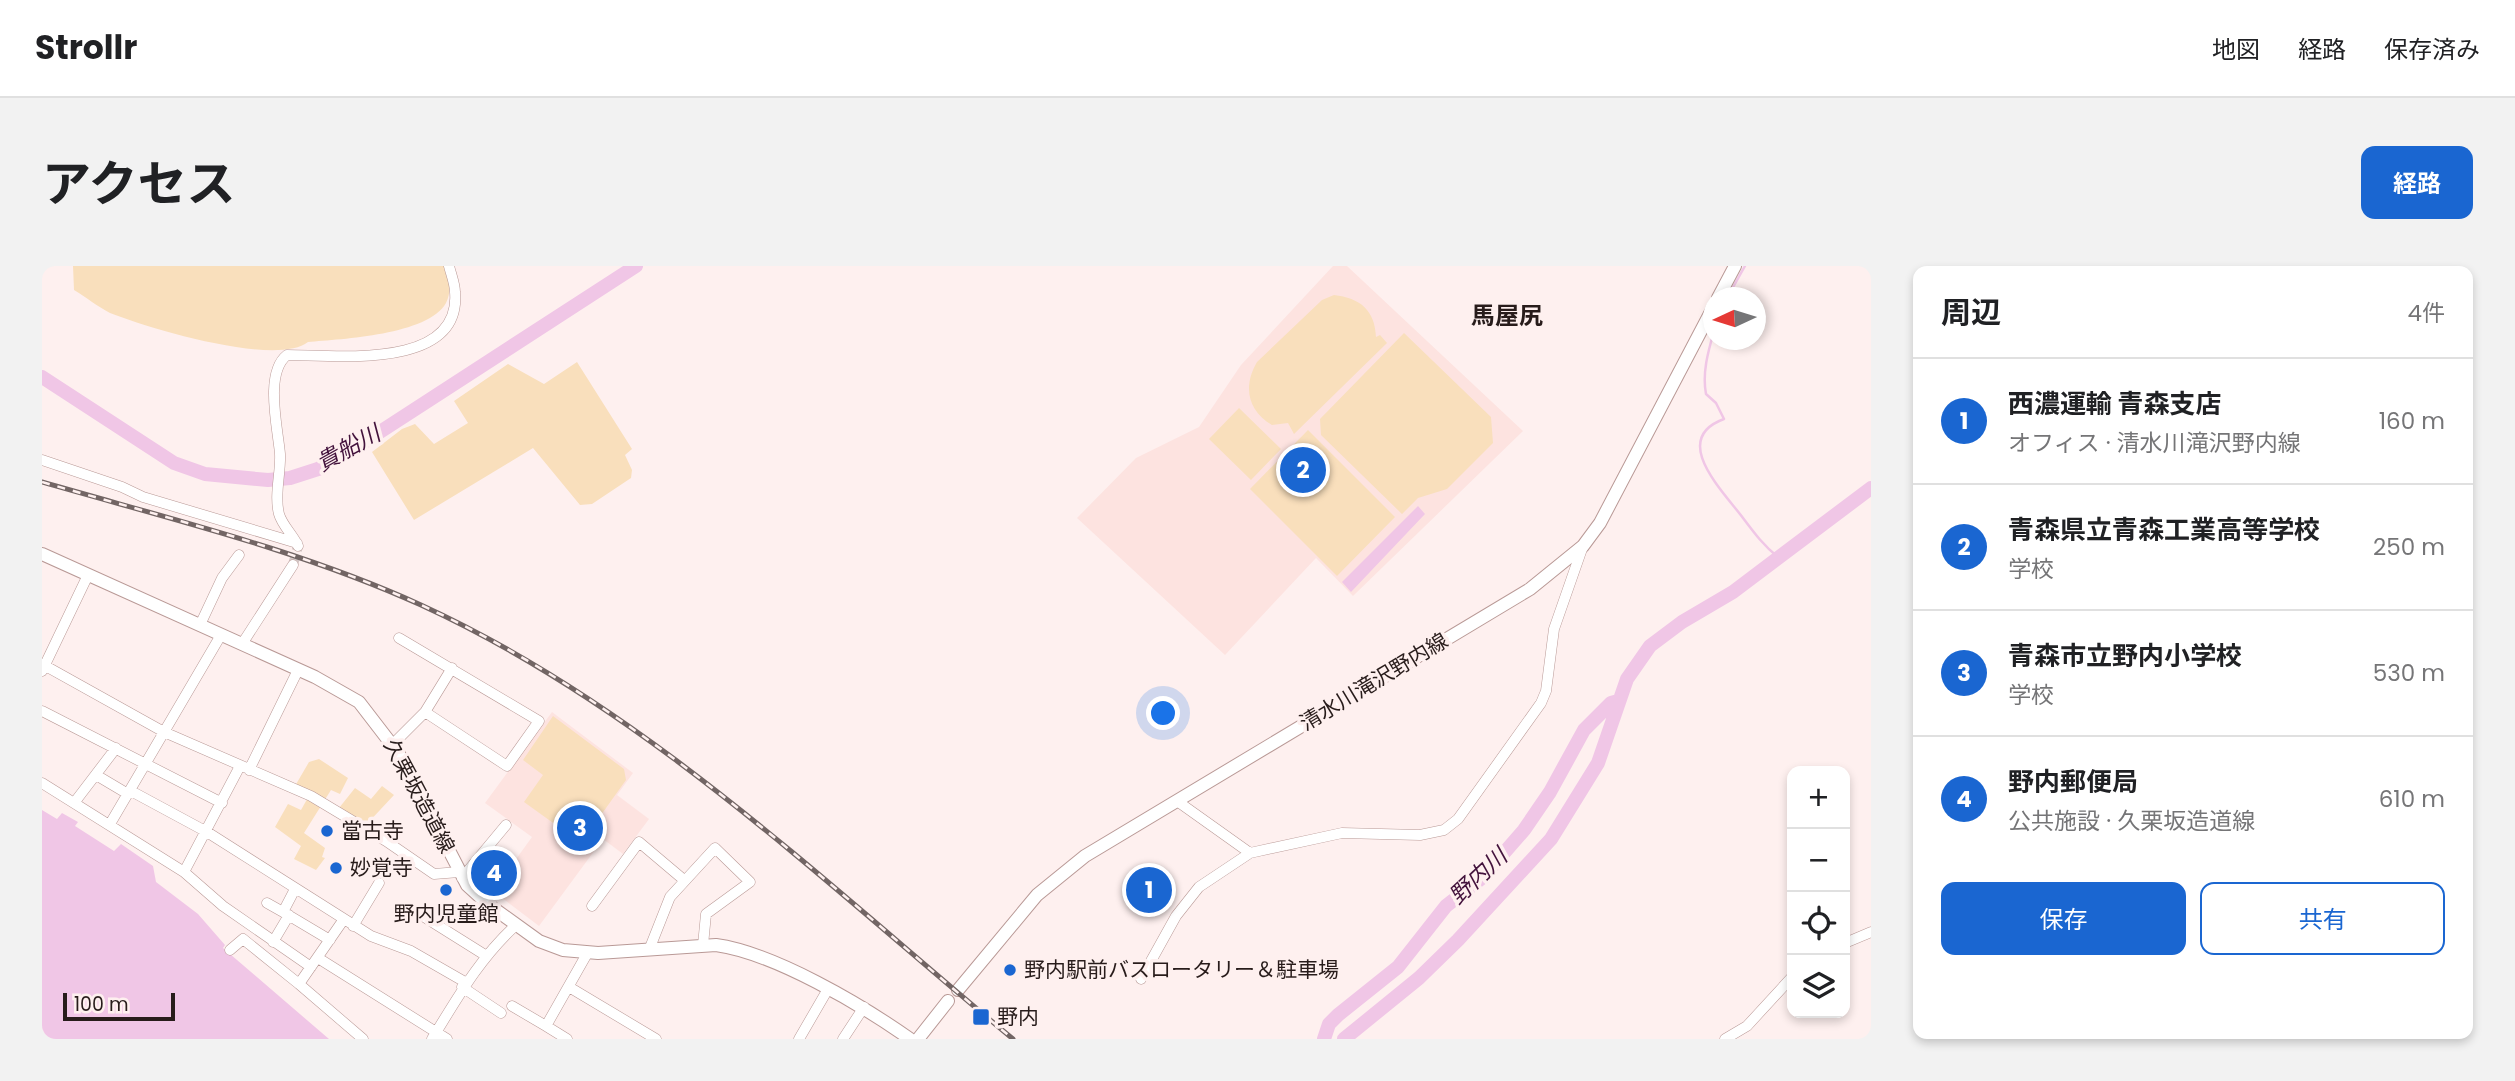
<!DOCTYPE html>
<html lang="ja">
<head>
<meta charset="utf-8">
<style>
	body { margin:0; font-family:Poppins,"Noto Sans JP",sans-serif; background:#f2f2f2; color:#202124 }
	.controls { position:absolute; right:21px; bottom:21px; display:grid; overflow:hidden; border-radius:14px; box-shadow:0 4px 10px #0003 }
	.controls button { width:63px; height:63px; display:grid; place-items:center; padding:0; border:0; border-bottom:2px solid #e0e0e0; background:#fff; color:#202124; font:35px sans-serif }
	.compass { position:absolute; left:1661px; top:21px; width:63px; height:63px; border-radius:50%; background:#fff; box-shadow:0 4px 10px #0003; rotate:266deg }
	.scale { position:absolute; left:21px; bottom:18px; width:112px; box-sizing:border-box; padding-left:7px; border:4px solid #281c1b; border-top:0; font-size:19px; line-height:24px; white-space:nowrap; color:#281c1b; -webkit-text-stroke:5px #fef0ef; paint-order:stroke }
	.you { position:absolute; left:1122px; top:448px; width:24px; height:24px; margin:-18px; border:5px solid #fff; border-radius:50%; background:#1a73e8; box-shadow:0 0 0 10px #1a73e833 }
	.badge { display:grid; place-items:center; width:46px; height:46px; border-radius:50%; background:#1a66d1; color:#fff; font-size:23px; font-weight:700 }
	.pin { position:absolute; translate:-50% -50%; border:4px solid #fff; box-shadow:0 2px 7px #0006 }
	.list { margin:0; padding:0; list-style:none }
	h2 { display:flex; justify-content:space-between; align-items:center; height:91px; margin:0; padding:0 28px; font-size:30px }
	h2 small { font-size:23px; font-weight:400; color:#757577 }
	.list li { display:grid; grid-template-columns:46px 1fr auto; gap:21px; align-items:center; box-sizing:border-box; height:126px; padding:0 28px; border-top:2px solid #e0e0e0 }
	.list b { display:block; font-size:26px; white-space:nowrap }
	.list p { margin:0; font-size:23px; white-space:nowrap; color:#757577 }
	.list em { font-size:23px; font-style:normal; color:#757577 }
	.actions { display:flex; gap:14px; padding:21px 28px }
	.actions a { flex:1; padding:16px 0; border:2px solid #1a66d1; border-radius:14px; text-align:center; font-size:24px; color:#1a66d1 }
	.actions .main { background:#1a66d1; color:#fff }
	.icon { flex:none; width:38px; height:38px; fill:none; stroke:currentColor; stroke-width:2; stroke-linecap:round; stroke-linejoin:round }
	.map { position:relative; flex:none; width:1829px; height:773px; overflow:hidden; border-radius:14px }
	header { display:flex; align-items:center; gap:42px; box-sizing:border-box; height:98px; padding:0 35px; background:#fff; border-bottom:2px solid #e0e0e0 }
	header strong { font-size:33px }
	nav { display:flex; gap:38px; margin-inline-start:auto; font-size:24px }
	.intro { display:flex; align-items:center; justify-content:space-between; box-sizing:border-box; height:168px; padding:0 42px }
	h1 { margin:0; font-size:49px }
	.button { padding:18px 32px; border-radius:14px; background:#1a66d1; color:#fff; font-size:24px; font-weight:700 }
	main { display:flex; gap:42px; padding:0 42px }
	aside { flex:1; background:#fff; border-radius:14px; box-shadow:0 4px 10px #0003 }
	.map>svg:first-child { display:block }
	.built { fill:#fde3e0 }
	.green { fill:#f9dfbc }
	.water { fill:#f0c6e6 }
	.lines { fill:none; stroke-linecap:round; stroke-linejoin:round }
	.stream { stroke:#f0c6e6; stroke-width:2.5 }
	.river { stroke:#f0c6e6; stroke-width:14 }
	.minor-tunnel { stroke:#d3c6c5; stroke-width:10; stroke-dasharray:10 5; stroke-linecap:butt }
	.minor-casing { stroke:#b99996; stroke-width:11 }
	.major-casing { stroke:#b99996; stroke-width:14 }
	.minor { stroke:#fff; stroke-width:10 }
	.major { stroke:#fff; stroke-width:12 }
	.rail-casing { stroke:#726564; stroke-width:5 }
	.rail { stroke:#fef0ef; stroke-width:2.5; stroke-dasharray:8; stroke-linecap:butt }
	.poi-dot { fill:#1a66d1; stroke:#fef0ef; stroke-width:2.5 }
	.labels { text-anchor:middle; stroke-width:7; stroke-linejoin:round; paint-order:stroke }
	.street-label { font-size:21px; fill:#281c1b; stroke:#fef0ef }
	.poi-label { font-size:21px; fill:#281c1b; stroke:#fef0ef; text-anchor:start }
	.water-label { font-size:23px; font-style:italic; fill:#43123c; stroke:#fef0ef }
	.quarter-label { font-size:24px; font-weight:bold; fill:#281c1b; stroke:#fef0ef }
</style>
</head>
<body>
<header>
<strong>Strollr</strong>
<nav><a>地図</a><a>経路</a><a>保存済み</a></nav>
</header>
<div class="intro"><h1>アクセス</h1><a class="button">経路</a></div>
<main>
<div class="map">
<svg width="1829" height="773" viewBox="0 0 1829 773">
	<rect width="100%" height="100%" fill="#fef0ef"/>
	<path class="built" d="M 1291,0 L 1305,0 L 1481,165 L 1311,330 L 1274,292 L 1183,389 L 1035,252 L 1094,192 L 1157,161 L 1199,99 Z
		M 510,446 L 591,507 L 575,529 L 607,553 L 581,588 L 561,573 L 497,660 L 451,625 L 490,571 L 443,537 Z"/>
	<path class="green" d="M 31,0 L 405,0 C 407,13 410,25 404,37 C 386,69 300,73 266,76 C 234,101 106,62 68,47 C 56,41 44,31 32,24 Z
		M 1292,29 C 1318,32 1333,44 1334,71 L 1338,69 L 1345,77 L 1252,168 L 1246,157 L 1230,159 C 1205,144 1201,120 1215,96 L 1280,34 Z
		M 1362,67 L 1449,151 L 1451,177 L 1405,223 L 1376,232 L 1360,248 L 1279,169 L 1278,153 Z
		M 535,96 L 590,183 L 583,189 L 590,204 L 589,212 L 550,238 L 538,239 L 491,182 L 372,254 L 330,186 L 360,163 L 373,158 L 392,178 L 426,157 L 412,135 L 466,98 L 502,118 Z
		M 1197,142 L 1239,183 L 1209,214 L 1167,173 Z
		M 1266,164 L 1353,251 L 1295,310 L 1208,223 Z
		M 511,450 L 582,503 L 584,514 L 539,577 L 482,536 L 501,509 L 481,494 Z
		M 277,493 L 306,512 L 298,528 L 289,524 L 262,567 L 283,582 L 280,591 L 283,592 L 274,604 L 252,593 L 259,580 L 233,561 L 246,538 L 259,544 L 268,528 L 253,520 L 267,496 Z
		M 340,520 L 352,529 L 324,559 L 297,542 L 313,522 L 329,533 Z"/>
	<path class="water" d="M 1376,240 L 1383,248 L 1309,326 L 1300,316 Z
		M 0,544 L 15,553 L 20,547 L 36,556 L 33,560 L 72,585 L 79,578 L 111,600 L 114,616 L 156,648 L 183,679 L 181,682 L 287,773 L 0,773 Z"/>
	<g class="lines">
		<path class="stream" d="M 1685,32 L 1703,0
			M 1672,65 C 1666,86 1660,107 1664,128 L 1674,137 L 1682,153 C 1627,173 1681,225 1701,252 C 1713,268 1722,280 1737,292"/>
		<path class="river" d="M 0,111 L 132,197 L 163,208 L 226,214 L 248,212 L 276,203 L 307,186 L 594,0
			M 1282,773 L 1287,758 L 1296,749 L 1356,701 L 1404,640 L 1441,611 L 1482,564 L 1508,526 L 1542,464 L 1569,437 L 1576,435
			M 1302,773 L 1377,712 L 1416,674 L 1509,573 L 1556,497 L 1585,413 L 1608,380 L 1640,356 L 1691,326 L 1829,222"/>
		<path class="minor-tunnel" d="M 251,299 L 256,280"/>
		<defs>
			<path id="minor" d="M 0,194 L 80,221 L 101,231 L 255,277
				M 256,280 C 251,269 240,259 237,248 C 232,229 239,207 238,188 C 236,163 222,107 245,89 C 292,89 420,105 413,26 C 413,18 409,8 407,0
				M 158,359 L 180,312 L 197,289
				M 357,372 L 497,455 L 465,500 L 383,446
				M 200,378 L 251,299
				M 0,398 L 122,466 L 269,530 L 344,575 L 392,608 L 417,606
				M 0,405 L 46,309
				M 0,445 L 180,537
				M 351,478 L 383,446 L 410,402
				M 207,504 L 256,404
				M 54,509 L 86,528
				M 0,517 L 142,606 L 181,640 L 269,701
				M 89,525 L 165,566 L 329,670 L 369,685 L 423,716
				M 1135,535 L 1208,587
				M 32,537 L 74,482
				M 68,558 L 179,369
				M 142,606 L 198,500
				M 420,612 L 464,559
				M 253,623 L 241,646 L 288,674
				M 225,637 L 241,646
				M 550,640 L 597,576 L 642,614
				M 368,642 L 443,689
				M 302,653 L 257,718 L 321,773
				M 311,660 L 337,617
				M 231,676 L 247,649
				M 1803,677 L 1829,666
				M 188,684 L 201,673 L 257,718
				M 607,684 L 628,631 L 673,582 L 708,616 L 664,648 L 661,679
				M 276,692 L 405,773
				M 1099,713 L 1134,650 L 1157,621 L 1208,587 L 1300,567 L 1378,569 L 1402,564 L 1416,553 L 1499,437 L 1504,425 L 1512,363 L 1541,280
				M 420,721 L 459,747
				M 527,721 L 614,773
				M 470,740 L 504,760
				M 390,773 C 416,731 437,693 474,659
				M 525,773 L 504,760 L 546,686
				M 757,773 L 786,723
				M 801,773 L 822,741
				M 1683,773 L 1705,760 L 1750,711"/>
			<path id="major" d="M 1676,32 L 1693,0
				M 0,288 L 273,411 L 317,436 L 357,488 L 425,619 L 447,639 L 497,675 L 521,684 L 556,687 L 674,679 C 732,687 820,739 868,773
				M 916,724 L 995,629 L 1043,590 L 1488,323 L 1541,280 L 1558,257 L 1672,40
				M 876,773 L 906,735"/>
		</defs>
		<use href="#minor" class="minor-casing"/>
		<use href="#major" class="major-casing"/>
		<use href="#minor" class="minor"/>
		<use href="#major" class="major"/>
		<defs>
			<path id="rail" d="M 0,216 C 128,253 258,284 379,339 C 602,441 784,618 971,773"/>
		</defs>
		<use href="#rail" class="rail-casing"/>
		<use href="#rail" class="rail"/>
	</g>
	<g class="poi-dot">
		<circle cx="285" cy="565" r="7"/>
		<circle cx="294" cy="602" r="7"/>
		<circle cx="404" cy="624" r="7"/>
		<circle cx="968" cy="704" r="7"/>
		<rect x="930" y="742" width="18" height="18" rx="3.5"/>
	</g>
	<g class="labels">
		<g class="street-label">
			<text transform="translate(1332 416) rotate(-31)" y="7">清水川滝沢野内線</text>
			<text transform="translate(377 530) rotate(62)" y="7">久栗坂造道線</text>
		</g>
		<g class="poi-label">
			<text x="299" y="572">當古寺</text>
			<text x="308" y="609">妙覚寺</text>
			<text x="404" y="655" text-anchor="middle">野内児童館</text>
			<text x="982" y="711">野内駅前バスロータリー＆駐車場</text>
			<text x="955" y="758">野内</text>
		</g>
		<g class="water-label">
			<text transform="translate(306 182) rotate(-29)" y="8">貴船川</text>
			<text transform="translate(1436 610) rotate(-43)" y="8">野内川</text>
		</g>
		<g class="quarter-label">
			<text x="1465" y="58">馬屋尻</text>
		</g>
	</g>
</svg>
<div class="controls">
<button>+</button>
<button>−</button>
<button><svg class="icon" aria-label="locate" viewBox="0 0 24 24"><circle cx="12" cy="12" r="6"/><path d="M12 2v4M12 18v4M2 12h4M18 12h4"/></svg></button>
<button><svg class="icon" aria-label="layers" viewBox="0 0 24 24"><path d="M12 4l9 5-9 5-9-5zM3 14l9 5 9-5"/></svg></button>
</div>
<svg class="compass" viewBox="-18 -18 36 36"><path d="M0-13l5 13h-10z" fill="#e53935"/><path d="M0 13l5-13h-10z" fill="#757577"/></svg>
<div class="scale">100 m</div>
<div class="you"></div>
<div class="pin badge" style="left:1107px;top:624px">1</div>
<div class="pin badge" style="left:1261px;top:204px">2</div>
<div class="pin badge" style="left:538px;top:562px">3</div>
<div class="pin badge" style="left:452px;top:607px">4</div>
</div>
<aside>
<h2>周辺<small>4件</small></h2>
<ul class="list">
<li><span class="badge">1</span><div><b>西濃運輸 青森支店</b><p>オフィス · 清水川滝沢野内線</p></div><em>160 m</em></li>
<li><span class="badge">2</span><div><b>青森県立青森工業高等学校</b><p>学校</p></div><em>250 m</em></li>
<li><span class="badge">3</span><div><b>青森市立野内小学校</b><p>学校</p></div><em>530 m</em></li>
<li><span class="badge">4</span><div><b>野内郵便局</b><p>公共施設 · 久栗坂造道線</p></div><em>610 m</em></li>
</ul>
<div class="actions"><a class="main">保存</a><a>共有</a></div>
</aside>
</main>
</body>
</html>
